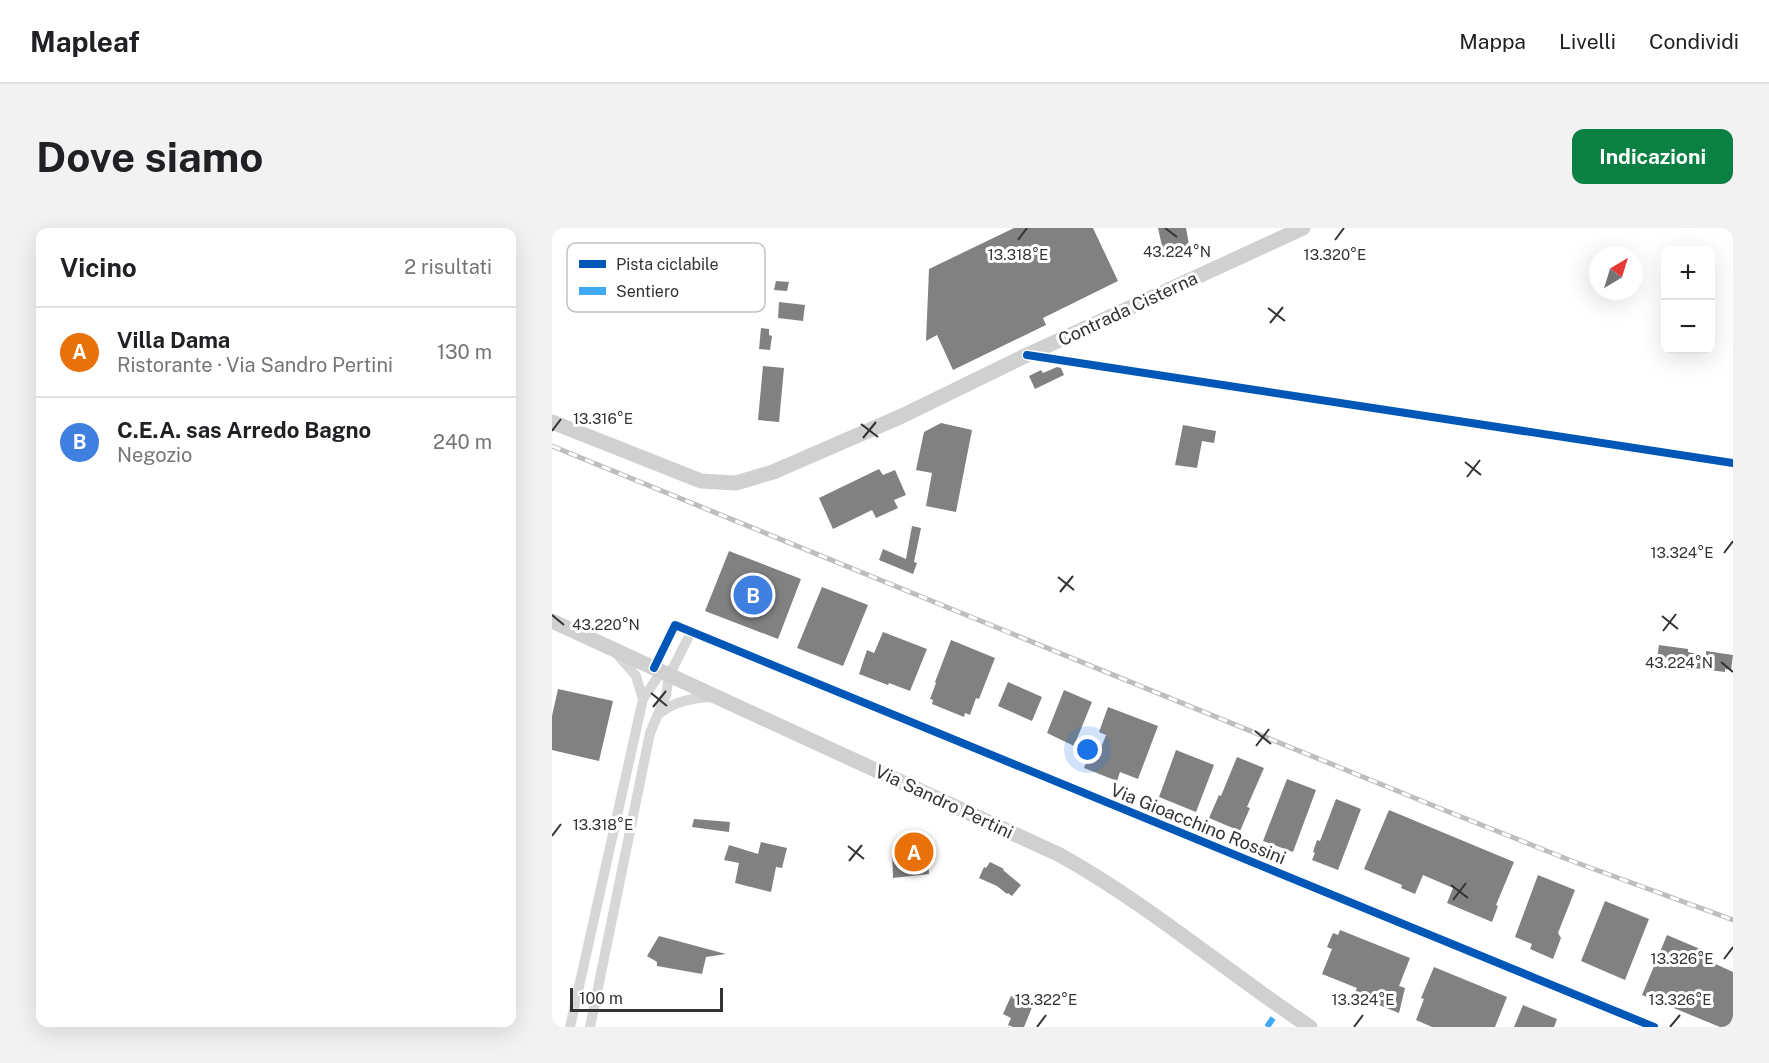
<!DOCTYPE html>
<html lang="it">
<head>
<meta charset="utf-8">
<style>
	body { margin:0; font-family:"Public Sans",sans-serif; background:#f2f2f2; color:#202124 }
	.controls { position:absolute; right:18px; top:18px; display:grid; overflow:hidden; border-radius:12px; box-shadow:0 6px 24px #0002 }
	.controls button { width:54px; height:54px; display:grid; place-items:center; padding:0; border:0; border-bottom:2px solid #e0e0e0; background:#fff; color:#202124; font:30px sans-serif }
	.compass { position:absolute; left:1037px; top:18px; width:54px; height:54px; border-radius:50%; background:#fff; box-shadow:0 6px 24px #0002; rotate:38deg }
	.scale { position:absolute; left:18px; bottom:15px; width:153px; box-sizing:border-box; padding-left:6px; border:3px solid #333; border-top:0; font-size:16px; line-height:21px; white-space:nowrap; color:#333; -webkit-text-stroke:4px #fff; paint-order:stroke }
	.you { position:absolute; left:536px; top:522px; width:21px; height:21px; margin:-15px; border:4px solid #fff; border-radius:50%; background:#1a73e8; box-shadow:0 0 0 9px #1a73e833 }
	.badge { display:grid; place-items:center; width:39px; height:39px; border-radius:50%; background:#0b8043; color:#fff; font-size:20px; font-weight:700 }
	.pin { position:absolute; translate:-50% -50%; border:3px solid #fff; box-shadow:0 2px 6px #0006 }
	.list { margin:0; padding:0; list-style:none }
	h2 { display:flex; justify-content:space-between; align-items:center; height:78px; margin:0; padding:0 24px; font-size:26px }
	h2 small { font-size:20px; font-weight:400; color:#757577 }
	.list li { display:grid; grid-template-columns:39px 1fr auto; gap:18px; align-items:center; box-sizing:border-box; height:90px; padding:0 24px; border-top:2px solid #e0e0e0 }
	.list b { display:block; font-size:22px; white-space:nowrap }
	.list p { margin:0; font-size:20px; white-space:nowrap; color:#757577 }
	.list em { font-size:20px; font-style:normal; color:#757577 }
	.map { position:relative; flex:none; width:1181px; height:799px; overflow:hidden; border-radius:12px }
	header { display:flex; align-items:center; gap:36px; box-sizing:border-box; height:84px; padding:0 30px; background:#fff; border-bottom:2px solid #e0e0e0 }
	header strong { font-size:28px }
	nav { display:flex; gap:33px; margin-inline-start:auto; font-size:21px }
	.intro { display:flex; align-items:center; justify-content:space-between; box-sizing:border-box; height:144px; padding:0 36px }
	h1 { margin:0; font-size:42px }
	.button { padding:15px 27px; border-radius:12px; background:#0b8043; color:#fff; font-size:21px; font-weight:700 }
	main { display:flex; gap:36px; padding:0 36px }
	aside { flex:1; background:#fff; border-radius:12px; box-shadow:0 6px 24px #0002 }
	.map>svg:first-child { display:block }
	.building { fill:#818181 }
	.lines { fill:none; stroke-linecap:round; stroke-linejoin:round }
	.street { stroke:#d7d7d7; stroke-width:10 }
	.secondary { stroke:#d0d0d0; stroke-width:15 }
	.rail-casing { stroke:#bebebe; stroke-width:5 }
	.rail { stroke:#fff; stroke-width:3; stroke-dasharray:9; stroke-linecap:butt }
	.quiet { stroke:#3fa9f5; stroke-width:6; stroke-dasharray:12 6; stroke-linecap:butt }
	.cycleway-casing { stroke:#fff; stroke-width:11 }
	.cycleway { stroke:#0057b8; stroke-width:8 }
	.ticks { fill:none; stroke:#333; stroke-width:2 }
	.labels { text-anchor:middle; stroke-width:6; stroke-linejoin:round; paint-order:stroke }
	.street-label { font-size:18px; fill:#333; stroke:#fff }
	.key { fill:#fff; stroke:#c2c2c2; stroke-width:1.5 }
	.key-label { font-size:16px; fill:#333 }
	.ticks-label { font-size:15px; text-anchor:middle; fill:#333; stroke:#fff; stroke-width:6; stroke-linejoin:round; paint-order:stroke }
</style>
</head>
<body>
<header>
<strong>Mapleaf</strong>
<nav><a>Mappa</a><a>Livelli</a><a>Condividi</a></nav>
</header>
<div class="intro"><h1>Dove siamo</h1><a class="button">Indicazioni</a></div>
<main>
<aside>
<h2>Vicino<small>2 risultati</small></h2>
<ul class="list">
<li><span class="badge" style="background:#e8710a">A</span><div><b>Villa Dama</b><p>Ristorante · Via Sandro Pertini</p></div><em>130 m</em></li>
<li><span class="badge" style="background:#3f7fe0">B</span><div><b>C.E.A. sas Arredo Bagno</b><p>Negozio</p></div><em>240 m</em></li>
</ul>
</aside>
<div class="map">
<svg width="1181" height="799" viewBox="0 0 1181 799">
	<rect width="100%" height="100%" fill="#fff"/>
	<path class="building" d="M 462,0 L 541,0 L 566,53 L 491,90 L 494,97 L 401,142 L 385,107 L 374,113 L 377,41 Z
		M 606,0 L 634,0 L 637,17 L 611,23 Z
		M 224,53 L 237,54 L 235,63 L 222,62 Z
		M 227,74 L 253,77 L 251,93 L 226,90 Z
		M 209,100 L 217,101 L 217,107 L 220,108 L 218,122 L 207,121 Z
		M 211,138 L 232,140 L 227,194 L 206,192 Z
		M 505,139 L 509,140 L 512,147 L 483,161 L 477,148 L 489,142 L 491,145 Z
		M 389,195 L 420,202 L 404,284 L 374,278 L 380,245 L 364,242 L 372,204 Z
		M 631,197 L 664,203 L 662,215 L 650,213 L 645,240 L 623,237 Z
		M 327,241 L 331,247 L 343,242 L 354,267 L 342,272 L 346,280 L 324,290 L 320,282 L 281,301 L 267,270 Z
		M 360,298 L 369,300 L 362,334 L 365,335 L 361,346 L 327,332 L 331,321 L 354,331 Z
		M 177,323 L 249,351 L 226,411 L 153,383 Z
		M 270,359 L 316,377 L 291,438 L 245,420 Z
		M 331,404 L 375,421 L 358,463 L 337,455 L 336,457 L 307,446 L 315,422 L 322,425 Z
		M 399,412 L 443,430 L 427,471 L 424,470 L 418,487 L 413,485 L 412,489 L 380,476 L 381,472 L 378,471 L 384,455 L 383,454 Z
		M 1107,417 L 1136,421 L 1136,424 L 1154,428 L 1154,423 L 1181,427 L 1179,442 L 1173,441 L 1173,444 L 1141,440 L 1141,443 L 1133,441 L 1133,439 L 1131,439 L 1132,435 L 1105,431 Z
		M 456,454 L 490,469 L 480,493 L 446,478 Z
		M 6,461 L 61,473 L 47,533 L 0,522 L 0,488 Z
		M 512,462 L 540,474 L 522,518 L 495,505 Z
		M 556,479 L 606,498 L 586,551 L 568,544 L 565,553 L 532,540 L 539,522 L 547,525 L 554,507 L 547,504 Z
		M 624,522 L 662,537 L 644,584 L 607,569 Z
		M 685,529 L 712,540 L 695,579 L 698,580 L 688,603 L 657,590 L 667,567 L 669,568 Z
		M 735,551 L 764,562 L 741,624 L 711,613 Z
		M 784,571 L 809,581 L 786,642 L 760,632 L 763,625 L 761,624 L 765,612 L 768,613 Z
		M 837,582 L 962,634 L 944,677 L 946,678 L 940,694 L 895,675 L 901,660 L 871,647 L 863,666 L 849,660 L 850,657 L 812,641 Z
		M 142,591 L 178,594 L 177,604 L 140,599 Z
		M 209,614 L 235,620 L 230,640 L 224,639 L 219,664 L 183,655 L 187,635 L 172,632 L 177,617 L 206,626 Z
		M 364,615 L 364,618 L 375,617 L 377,646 L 341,650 L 340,620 L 348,619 L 348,616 Z
		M 438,634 L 452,641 L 451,642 L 469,657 L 460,668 L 456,665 L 455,666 L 445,658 L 427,650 L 432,639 L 434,640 Z
		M 986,647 L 1023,662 L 1006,705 L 1009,710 L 1001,731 L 978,721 L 980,716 L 963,709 Z
		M 1053,673 L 1097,691 L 1073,752 L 1029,733 Z
		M 788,702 L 858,730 L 847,758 L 853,760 L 847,785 L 802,767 L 805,760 L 770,746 L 780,721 L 775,719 L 781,705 L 786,707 Z
		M 1115,707 L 1160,726 L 1157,733 L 1181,744 L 1181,789 L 1177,799 L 1168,799 L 1090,767 Z
		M 107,708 L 174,726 L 154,729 L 150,746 L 105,738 L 105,734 L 95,728 Z
		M 882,739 L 955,769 L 943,799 L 880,799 L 864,792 L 872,771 L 869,770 Z
		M 459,768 L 481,777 L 472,799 L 461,799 L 456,797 L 459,790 L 451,786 Z
		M 971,777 L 1005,791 L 1002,799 L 962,799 Z"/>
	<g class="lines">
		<path class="street" d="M 475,127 L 1181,235
			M 65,426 L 84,448 L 91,471
			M 102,440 L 123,397 L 1102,799
			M 108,485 C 123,473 141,470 160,469
			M 18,799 L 91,471 L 109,444
			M 38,799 L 98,505 L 114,467 L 117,448 L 139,404"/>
		<path class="secondary" d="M 0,194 L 149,253 L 184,255 L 221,244 L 350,188 L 475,127 L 751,0
			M 0,393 L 508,627 C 596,676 674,743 758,799"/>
		<defs>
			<path id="rail" d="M 0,218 L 897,584 L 1020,633 L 1181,692"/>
		</defs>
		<use href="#rail" class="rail-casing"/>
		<use href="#rail" class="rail"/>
		<path class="quiet" d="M 715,799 L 721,790"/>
		<defs>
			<path id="cycleway" d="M 475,127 L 1181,235
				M 102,440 L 123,397 L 1102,799"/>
		</defs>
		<use href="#cycleway" class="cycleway-casing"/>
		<use href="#cycleway" class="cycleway"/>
	</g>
	<path class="ticks" d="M 613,0 L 625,9M 466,12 L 475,0M 783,12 L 792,0M 716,80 L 733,93M 718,95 L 731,79M 309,196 L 326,209M 0,203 L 9,191M 311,210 L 324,194M 913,234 L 929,247M 915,249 L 928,232M 1172,325 L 1181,313M 506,349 L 522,362M 508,364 L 521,348M 0,387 L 12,397M 1110,388 L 1126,401M 1111,403 L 1124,386M 1169,434 L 1181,444M 99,465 L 115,478M 101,479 L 114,463M 703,503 L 719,516M 704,518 L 717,501M 0,608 L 9,596M 296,618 L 312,631M 297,633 L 310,617M 899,657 L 916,670M 901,672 L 914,655M 1172,731 L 1181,719M 485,799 L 494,787M 802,799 L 811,787M 1118,799 L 1128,787"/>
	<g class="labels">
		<g class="street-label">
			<text transform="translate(576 81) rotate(-25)" y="6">Contrada Cisterna</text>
			<text transform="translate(392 574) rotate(25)" y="6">Via Sandro Pertini</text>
			<text transform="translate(646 596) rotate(22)" y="6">Via Gioacchino Rossini</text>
		</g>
	</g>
	<rect x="15" y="15" width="198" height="69" rx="9" class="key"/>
	<rect x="27" y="32" width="27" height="8" fill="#0057b8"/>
	<rect x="27" y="59" width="27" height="8" fill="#3fa9f5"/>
	<g class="key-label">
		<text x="64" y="42">Pista ciclabile</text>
		<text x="64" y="69">Sentiero</text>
	</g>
	<g class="ticks-label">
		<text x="625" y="29">43.224°N</text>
		<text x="783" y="32">13.320°E</text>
		<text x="466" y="32">13.318°E</text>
		<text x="51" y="196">13.316°E</text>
		<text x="1130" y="330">13.324°E</text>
		<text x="54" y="402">43.220°N</text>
		<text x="1127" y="440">43.224°N</text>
		<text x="51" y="602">13.318°E</text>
		<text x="1130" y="736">13.326°E</text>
		<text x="494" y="777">13.322°E</text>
		<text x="811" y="777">13.324°E</text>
		<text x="1128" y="777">13.326°E</text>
	</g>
</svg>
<div class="controls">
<button>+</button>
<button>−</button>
</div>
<svg class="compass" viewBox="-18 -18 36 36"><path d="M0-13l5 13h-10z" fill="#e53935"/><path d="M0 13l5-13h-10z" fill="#757577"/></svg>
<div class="scale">100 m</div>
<div class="you"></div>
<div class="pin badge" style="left:362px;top:624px;background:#e8710a">A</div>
<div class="pin badge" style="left:201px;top:367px;background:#3f7fe0">B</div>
</div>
</main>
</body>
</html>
